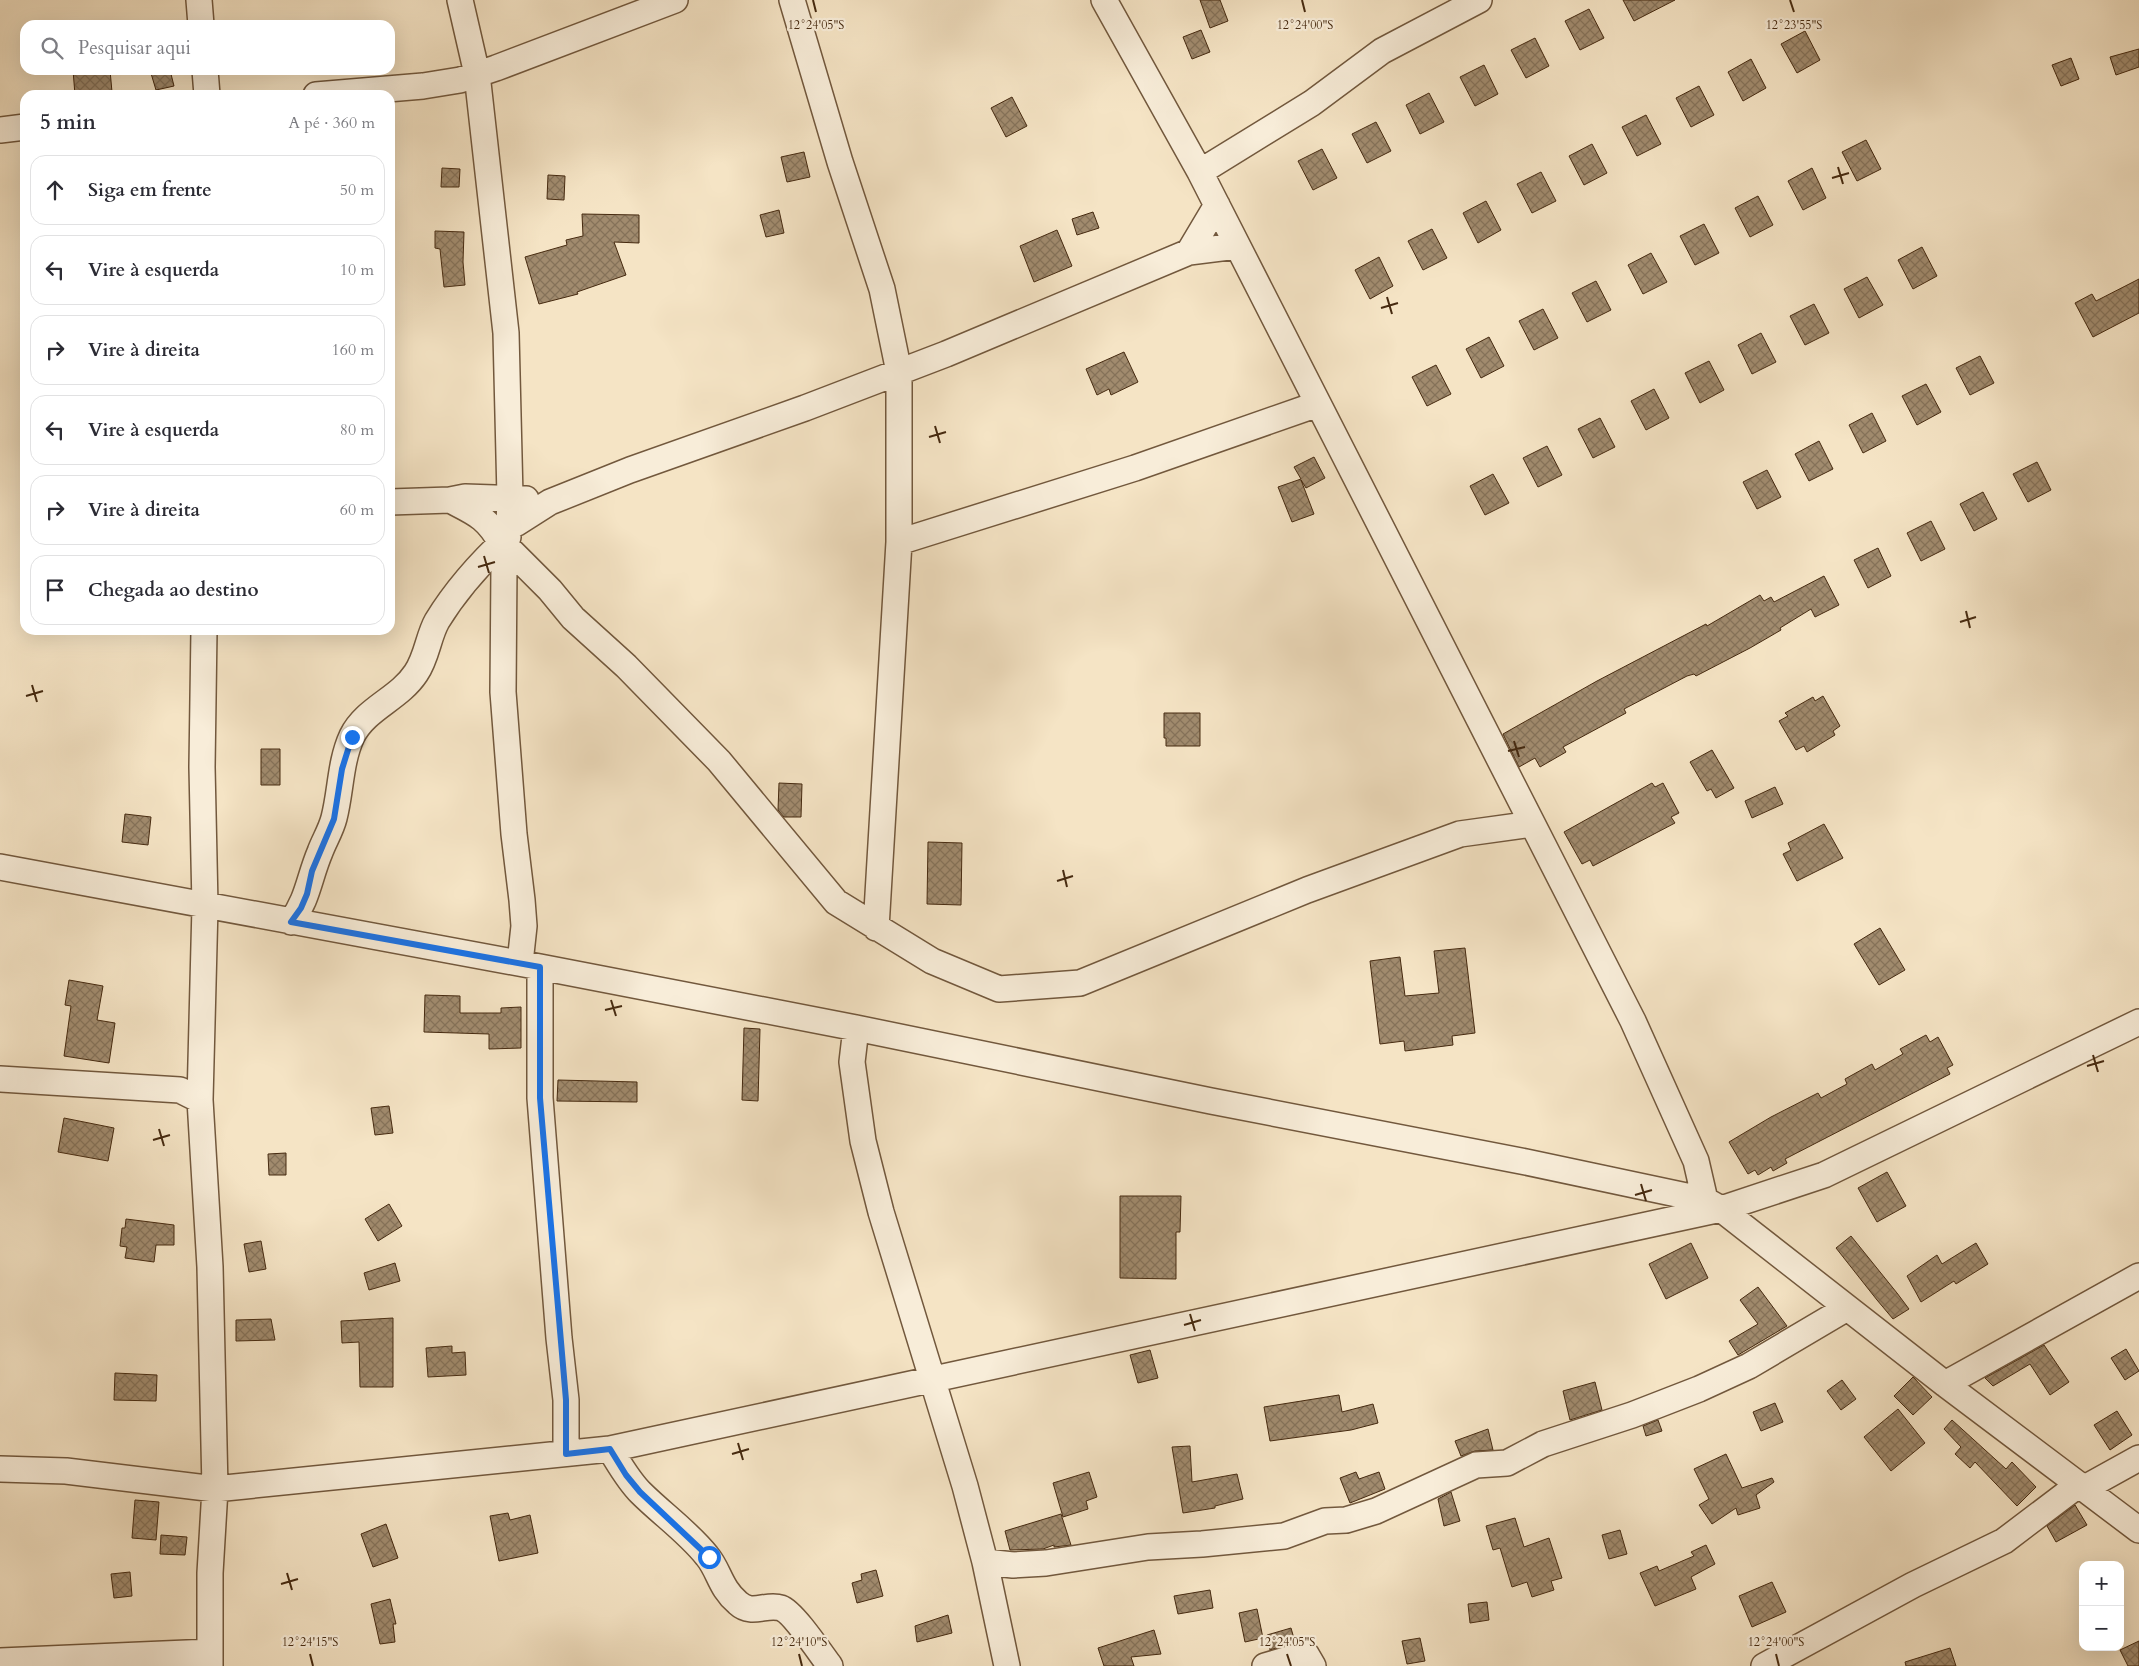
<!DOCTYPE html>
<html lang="pt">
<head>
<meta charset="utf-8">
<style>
	body { margin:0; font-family:Cardo,serif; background:#f7f7f7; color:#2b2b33 }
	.controls { position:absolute; right:15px; bottom:15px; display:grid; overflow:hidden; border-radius:10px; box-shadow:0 5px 20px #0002 }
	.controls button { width:45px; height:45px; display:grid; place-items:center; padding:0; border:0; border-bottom:1px solid #e1e1e2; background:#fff; color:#2b2b33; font:25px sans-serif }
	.stop { position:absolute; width:15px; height:15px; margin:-11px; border:4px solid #1a73e8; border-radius:50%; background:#fff }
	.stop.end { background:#1a73e8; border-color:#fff; box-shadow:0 1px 5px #0008 }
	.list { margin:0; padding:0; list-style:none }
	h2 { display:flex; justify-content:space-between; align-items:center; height:65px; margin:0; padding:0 20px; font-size:21px }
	h2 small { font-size:16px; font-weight:400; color:#7c7c81 }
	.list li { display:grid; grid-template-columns:32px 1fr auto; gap:15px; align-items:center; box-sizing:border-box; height:70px; margin:0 10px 10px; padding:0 10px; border:1px solid #e1e1e2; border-radius:15px }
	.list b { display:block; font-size:19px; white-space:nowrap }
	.list em { font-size:16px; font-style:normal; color:#7c7c81 }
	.icon { flex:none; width:28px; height:28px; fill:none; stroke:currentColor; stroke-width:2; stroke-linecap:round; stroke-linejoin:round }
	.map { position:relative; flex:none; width:2139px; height:1666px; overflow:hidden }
	.search { position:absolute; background:#fff; box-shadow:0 5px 20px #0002; left:20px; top:20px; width:375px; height:55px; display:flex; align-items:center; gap:12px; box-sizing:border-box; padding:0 18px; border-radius:15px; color:#7c7c81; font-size:19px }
	.panel { position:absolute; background:#fff; box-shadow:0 5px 20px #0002; left:20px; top:90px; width:375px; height:545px; border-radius:15px }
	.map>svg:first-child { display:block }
	.building { fill:url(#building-cross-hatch); stroke:#462a10 }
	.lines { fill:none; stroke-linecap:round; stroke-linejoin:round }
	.street-casing { stroke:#72583d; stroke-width:28 }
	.street { stroke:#f8edd9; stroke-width:25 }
	.route { stroke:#1a73e8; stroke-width:6 }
	.ticks { fill:none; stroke:#462a10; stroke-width:2 }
	.ticks-label { font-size:12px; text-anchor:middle; fill:#462a10; stroke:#f8edd9; stroke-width:4.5; stroke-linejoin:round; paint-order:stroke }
</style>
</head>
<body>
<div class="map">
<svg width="2139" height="1666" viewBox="0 0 2139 1666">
	<defs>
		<pattern id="building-cross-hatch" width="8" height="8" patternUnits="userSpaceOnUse" patternTransform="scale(1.25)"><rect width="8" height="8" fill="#a18b6e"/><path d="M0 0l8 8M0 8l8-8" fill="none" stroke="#857259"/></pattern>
	</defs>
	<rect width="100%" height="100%" fill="#f5e4c5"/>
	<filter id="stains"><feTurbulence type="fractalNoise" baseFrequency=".004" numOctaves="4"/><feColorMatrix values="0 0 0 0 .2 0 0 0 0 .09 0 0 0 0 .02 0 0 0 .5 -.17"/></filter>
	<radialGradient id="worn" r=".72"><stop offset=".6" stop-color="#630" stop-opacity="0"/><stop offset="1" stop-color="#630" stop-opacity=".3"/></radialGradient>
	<path class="building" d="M 1200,0 L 1220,0 L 1228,21 L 1210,28 Z
		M 1623,0 L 1675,0 L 1634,21 Z
		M 1589,9 L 1604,38 L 1580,50 L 1565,21 Z
		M 1201,30 L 1210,52 L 1192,59 L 1183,37 Z
		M 1805,31 L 1820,60 L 1797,73 L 1781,44 Z
		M 1535,38 L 1549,66 L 1526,78 L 1511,50 Z
		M 2139,49 L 2139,67 L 2116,75 L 2110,57 Z
		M 2071,58 L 2079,79 L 2061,86 L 2052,65 Z
		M 1751,59 L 1766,88 L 1743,101 L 1728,72 Z
		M 1484,65 L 1498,94 L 1475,106 L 1460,77 Z
		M 73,70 L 110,70 L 112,92 L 75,95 Z
		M 150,70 L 170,70 L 174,86 L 156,90 Z
		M 1699,86 L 1714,115 L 1691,127 L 1676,98 Z
		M 1429,93 L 1444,122 L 1420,134 L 1406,105 Z
		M 1012,97 L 1027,126 L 1006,137 L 991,108 Z
		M 1646,115 L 1661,144 L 1637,156 L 1622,127 Z
		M 1376,122 L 1391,151 L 1367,163 L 1352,134 Z
		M 1866,140 L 1881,169 L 1857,181 L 1842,152 Z
		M 1592,144 L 1607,173 L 1584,185 L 1569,156 Z
		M 1322,149 L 1337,178 L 1313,190 L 1298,161 Z
		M 804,152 L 810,177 L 787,182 L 781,157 Z
		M 442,168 L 460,169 L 459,187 L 441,187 Z
		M 1812,168 L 1826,198 L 1803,210 L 1788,181 Z
		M 1541,172 L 1556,201 L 1532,213 L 1517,184 Z
		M 548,175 L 565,176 L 564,200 L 547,199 Z
		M 1758,196 L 1773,225 L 1750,237 L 1735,208 Z
		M 1486,201 L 1501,230 L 1478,243 L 1463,213 Z
		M 779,210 L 784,233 L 766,237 L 760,215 Z
		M 1093,212 L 1099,228 L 1077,235 L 1072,219 Z
		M 582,214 L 639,215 L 639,243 L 614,242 L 626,275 L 577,292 L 578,294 L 539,304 L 525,257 L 567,245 L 566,240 L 583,236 Z
		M 1704,224 L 1719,253 L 1695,265 L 1680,236 Z
		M 1432,229 L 1447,258 L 1423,270 L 1408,241 Z
		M 1057,230 L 1072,266 L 1034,282 L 1020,246 Z
		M 435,231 L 464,232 L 463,262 L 465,285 L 444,287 L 440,249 L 435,248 Z
		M 1922,247 L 1937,276 L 1913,289 L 1898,260 Z
		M 1651,253 L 1667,282 L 1643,294 L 1628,265 Z
		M 1379,257 L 1393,286 L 1370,299 L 1355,270 Z
		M 1867,277 L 1883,305 L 1859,318 L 1844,289 Z
		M 2139,279 L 2139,313 L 2093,337 L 2075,303 L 2092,294 L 2096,301 Z
		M 1596,281 L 1611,310 L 1587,322 L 1572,293 Z
		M 1814,304 L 1829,333 L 1805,345 L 1790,316 Z
		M 1543,309 L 1558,338 L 1534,350 L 1519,321 Z
		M 1761,333 L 1776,362 L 1752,374 L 1738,345 Z
		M 1489,337 L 1504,366 L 1481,378 L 1466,349 Z
		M 1124,352 L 1138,382 L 1111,395 L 1109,389 L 1097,395 L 1086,369 Z
		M 1980,356 L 1994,383 L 1970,395 L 1956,368 Z
		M 1709,361 L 1724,390 L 1700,403 L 1685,373 Z
		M 1436,365 L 1451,394 L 1427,406 L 1412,377 Z
		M 1926,384 L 1941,412 L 1917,425 L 1902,396 Z
		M 1654,389 L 1669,418 L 1646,430 L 1631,401 Z
		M 1872,413 L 1886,441 L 1863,453 L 1849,425 Z
		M 1600,418 L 1615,447 L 1593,458 L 1578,429 Z
		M 1819,441 L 1833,469 L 1809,481 L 1795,454 Z
		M 1547,446 L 1562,475 L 1538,487 L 1523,458 Z
		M 1314,457 L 1325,478 L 1306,488 L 1301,480 L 1314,514 L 1292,522 L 1278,487 L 1301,479 L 1294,467 Z
		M 2037,462 L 2051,490 L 2028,502 L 2013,474 Z
		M 1767,470 L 1781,497 L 1757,509 L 1743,482 Z
		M 1493,474 L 1509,503 L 1485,515 L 1470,486 Z
		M 1983,492 L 1997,519 L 1974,531 L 1960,504 Z
		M 1931,521 L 1945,549 L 1921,561 L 1907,533 Z
		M 1878,548 L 1891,576 L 1868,588 L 1854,560 Z
		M 1824,576 L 1839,605 L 1815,617 L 1811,609 L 1780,628 L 1781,630 L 1750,648 L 1696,676 L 1694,674 L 1687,676 L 1624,709 L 1626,713 L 1563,747 L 1566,752 L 1540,767 L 1535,758 L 1519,767 L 1503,734 L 1597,681 L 1706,624 L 1707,626 L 1760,595 L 1764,601 L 1771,597 L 1774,602 Z
		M 1823,696 L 1840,726 L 1833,731 L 1835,735 L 1807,752 L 1804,746 L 1796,750 L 1779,721 L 1788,716 L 1785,713 L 1813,697 L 1815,701 Z
		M 1164,713 L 1200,713 L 1200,746 L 1166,746 L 1166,738 L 1164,738 Z
		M 261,749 L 280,749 L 280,785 L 261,785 Z
		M 1712,750 L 1734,788 L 1716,798 L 1711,789 L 1707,791 L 1690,762 Z
		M 779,783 L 802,784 L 801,817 L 784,817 L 778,810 Z
		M 1652,783 L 1655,787 L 1663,783 L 1679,813 L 1671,817 L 1675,823 L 1593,866 L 1590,860 L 1582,864 L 1564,832 Z
		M 1775,787 L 1783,804 L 1752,818 L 1745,801 Z
		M 125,814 L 151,817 L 148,845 L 122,842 Z
		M 1824,824 L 1843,858 L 1797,881 L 1783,854 L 1791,850 L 1788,843 Z
		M 928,842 L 962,843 L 961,905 L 927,904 Z
		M 1880,928 L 1905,970 L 1879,985 L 1854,944 Z
		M 1465,948 L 1475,1033 L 1452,1036 L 1453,1045 L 1405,1051 L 1404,1041 L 1380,1044 L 1370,961 L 1400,957 L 1405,996 L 1439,993 L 1434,951 Z
		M 69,980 L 103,986 L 97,1020 L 115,1023 L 109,1063 L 64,1056 L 71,1006 L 65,1005 Z
		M 425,995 L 460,996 L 460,1013 L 501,1013 L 501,1008 L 521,1007 L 521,1048 L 489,1049 L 489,1034 L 424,1032 Z
		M 744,1028 L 760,1029 L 758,1101 L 742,1100 Z
		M 1926,1035 L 1930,1042 L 1938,1037 L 1953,1065 L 1947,1068 L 1950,1074 L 1785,1159 L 1787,1163 L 1773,1171 L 1771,1167 L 1758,1175 L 1755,1170 L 1748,1174 L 1729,1142 L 1771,1117 L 1818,1093 L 1821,1098 L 1847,1084 L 1845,1079 L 1872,1064 L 1875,1070 L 1903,1054 L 1900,1049 Z
		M 558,1080 L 637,1082 L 637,1102 L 557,1101 Z
		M 389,1106 L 393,1133 L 375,1135 L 371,1108 Z
		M 64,1118 L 114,1128 L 108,1161 L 58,1152 Z
		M 286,1153 L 286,1175 L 269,1175 L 268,1154 Z
		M 1887,1172 L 1906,1206 L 1877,1222 L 1858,1188 Z
		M 1120,1196 L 1181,1196 L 1180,1232 L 1176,1232 L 1176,1279 L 1120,1278 Z
		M 389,1204 L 402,1226 L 378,1241 L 365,1219 Z
		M 126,1219 L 174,1225 L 174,1245 L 156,1245 L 154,1262 L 125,1258 L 127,1247 L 120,1246 L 122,1228 L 125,1228 Z
		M 1851,1236 L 1897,1293 L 1909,1309 L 1893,1319 L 1877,1300 L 1836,1248 Z
		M 261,1241 L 266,1269 L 249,1272 L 244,1244 Z
		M 1691,1243 L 1708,1278 L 1666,1299 L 1649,1264 Z
		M 1976,1243 L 1988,1264 L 1956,1284 L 1954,1281 L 1921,1302 L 1907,1276 L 1937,1255 L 1942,1264 Z
		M 395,1263 L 400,1281 L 369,1290 L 364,1273 Z
		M 1758,1287 L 1787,1326 L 1738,1355 L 1729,1341 L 1758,1324 L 1740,1300 Z
		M 393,1318 L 393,1387 L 360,1387 L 359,1342 L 342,1343 L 341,1321 Z
		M 271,1319 L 275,1340 L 236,1341 L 236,1320 Z
		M 2044,1345 L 2069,1382 L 2050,1395 L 2030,1364 L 1993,1386 L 1985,1378 Z
		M 452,1346 L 452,1353 L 465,1352 L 466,1375 L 428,1377 L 426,1348 Z
		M 2126,1349 L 2139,1371 L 2125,1380 L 2111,1358 Z
		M 1150,1350 L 1158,1378 L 1138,1383 L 1130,1355 Z
		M 115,1373 L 157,1375 L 156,1401 L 114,1400 Z
		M 1913,1377 L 1932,1397 L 1913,1415 L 1894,1396 Z
		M 1842,1380 L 1856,1399 L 1841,1410 L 1827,1391 Z
		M 1595,1382 L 1602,1410 L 1570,1420 L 1563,1391 Z
		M 1339,1395 L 1342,1412 L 1373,1404 L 1378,1423 L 1351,1430 L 1270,1441 L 1264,1407 Z
		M 1775,1403 L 1783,1422 L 1761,1431 L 1753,1412 Z
		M 1898,1409 L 1925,1443 L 1891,1471 L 1864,1437 Z
		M 2117,1411 L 2132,1435 L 2110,1450 L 2094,1425 Z
		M 1658,1420 L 1662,1431 L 1646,1436 L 1643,1426 Z
		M 1952,1420 L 2006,1469 L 2012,1462 L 2036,1487 L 2017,1506 L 1975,1462 L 1970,1468 L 1955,1454 L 1961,1447 L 1944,1429 Z
		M 1488,1429 L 1493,1450 L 1475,1451 L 1461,1456 L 1455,1441 Z
		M 1190,1446 L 1192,1482 L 1237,1474 L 1243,1499 L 1215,1506 L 1215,1508 L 1183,1513 L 1172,1447 Z
		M 1726,1454 L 1742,1488 L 1772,1478 L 1774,1482 L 1756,1495 L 1760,1508 L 1738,1515 L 1736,1508 L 1712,1524 L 1699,1505 L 1709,1499 L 1694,1469 Z
		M 1089,1472 L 1097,1497 L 1086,1501 L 1088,1509 L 1063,1517 L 1053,1483 Z
		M 1356,1472 L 1359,1479 L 1379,1472 L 1385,1489 L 1350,1503 L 1340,1478 Z
		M 1451,1492 L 1460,1521 L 1444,1526 L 1438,1499 Z
		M 135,1500 L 159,1502 L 156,1540 L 132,1538 Z
		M 2075,1505 L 2087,1525 L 2056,1542 L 2047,1526 Z
		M 508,1513 L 510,1520 L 530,1515 L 538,1553 L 499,1561 L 490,1516 Z
		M 1061,1514 L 1071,1545 L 1054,1547 L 1054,1545 L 1043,1549 L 1010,1550 L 1005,1531 Z
		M 1515,1518 L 1524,1547 L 1549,1538 L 1562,1578 L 1551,1581 L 1554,1590 L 1532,1597 L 1527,1582 L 1512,1587 L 1500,1548 L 1493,1550 L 1486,1526 Z
		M 386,1524 L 398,1558 L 373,1567 L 361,1534 Z
		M 1620,1530 L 1627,1554 L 1609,1559 L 1602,1535 Z
		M 161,1535 L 187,1537 L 185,1555 L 160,1554 Z
		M 1706,1545 L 1715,1564 L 1691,1577 L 1696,1589 L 1655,1606 L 1640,1573 L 1657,1566 L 1659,1571 L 1694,1556 L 1691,1552 Z
		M 876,1570 L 883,1596 L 857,1603 L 852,1583 L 862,1580 L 861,1574 Z
		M 130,1572 L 132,1596 L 114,1598 L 111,1574 Z
		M 1772,1582 L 1786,1612 L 1752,1627 L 1739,1596 Z
		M 1210,1590 L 1213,1608 L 1178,1614 L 1174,1596 Z
		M 390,1599 L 396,1624 L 393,1624 L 395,1642 L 380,1644 L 371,1604 Z
		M 1487,1602 L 1489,1620 L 1470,1623 L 1468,1604 Z
		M 1257,1609 L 1263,1638 L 1245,1642 L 1239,1613 Z
		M 948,1615 L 952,1633 L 917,1642 L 915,1626 Z
		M 1291,1628 L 1295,1642 L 1270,1650 L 1267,1635 Z
		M 1154,1630 L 1161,1654 L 1131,1657 L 1134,1666 L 1104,1666 L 1098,1648 Z
		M 1420,1638 L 1425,1661 L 1407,1664 L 1402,1641 Z
		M 2139,1641 L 2139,1666 L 2128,1666 L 2120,1650 Z
		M 1950,1648 L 1956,1666 L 1906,1666 L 1905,1662 Z"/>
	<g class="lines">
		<defs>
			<path id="street" d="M 199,0 L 201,25
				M 460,0 L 477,74 L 506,333 L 510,497 L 509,526 L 504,566 L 503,692 L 514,834 L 522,900 L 524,926 L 520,963
				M 792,0 L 840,162 L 882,289 L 899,372 L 899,542 L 876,928
				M 1104,0 L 1200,172 L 1633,1021 L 1696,1161 L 1705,1200
				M 205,70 L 207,95
				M 316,95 L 423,86 L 460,80 L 496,68 L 675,0
				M 0,130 L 25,127
				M 1200,172 L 1312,103 L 1382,51 L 1479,0
				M 1189,252 L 1217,205
				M 450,500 C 475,513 487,517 501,543
				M 390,502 L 450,500 L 465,497 L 526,499
				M 509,526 L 517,523 L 550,502 L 630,470 L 805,408 L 946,354 L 1189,252 L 1237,246
				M 899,542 L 1135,468 L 1318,404
				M 507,547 L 550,590 L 573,618 L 626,666 L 719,761 L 836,902 L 932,961 L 999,989 L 1080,983 L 1307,890 L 1460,834 L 1532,824
				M 204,630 L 202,767 L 205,906 L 200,1100 L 210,1267 L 215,1489 L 210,1573 L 210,1666
				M 0,867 L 540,967 L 856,1028 L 1211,1101 L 1526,1162 L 1705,1200 L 1721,1209 L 1945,1384 L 2139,1530
				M 291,922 C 308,899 309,878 320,852 C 324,841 331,830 334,818 C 341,791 340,762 352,736 C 366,708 399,699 416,673 C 427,657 428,637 437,621 C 456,590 482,561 508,537
				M 540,967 L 540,1098 L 559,1338 L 566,1400 L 566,1453
				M 856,1028 L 852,1062 L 863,1141 L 881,1212 L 965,1486 L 985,1562 L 1007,1666
				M 0,1079 L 180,1090 L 200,1100
				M 1945,1384 L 2139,1276
				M 610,1449 C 620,1465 628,1480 641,1493 C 662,1514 688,1532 707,1556 C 719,1570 720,1588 738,1603 C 752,1616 766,1603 781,1608 C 793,1612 821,1654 830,1666
				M 0,1469 L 66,1471 L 215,1489 L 610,1449 L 1721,1209 L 1824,1175 L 2139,1022
				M 2083,1489 L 2139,1458
				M 985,1562 L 1013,1565 L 1046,1563 L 1148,1547 L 1202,1544 L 1284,1536 L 1325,1521 L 1346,1520 L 1376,1511 L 1476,1465 L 1507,1463 L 1543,1444 L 1632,1415 L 1699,1389 L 1749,1366 L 1847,1308
				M 0,1661 L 210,1652
				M 1265,1666 L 1306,1654 L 1313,1666
				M 1764,1666 L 1913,1585 L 2004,1541 L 2078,1485"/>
		</defs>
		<use href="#street" class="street-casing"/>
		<use href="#street" class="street"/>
	</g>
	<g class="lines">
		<path class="route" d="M 352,737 L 342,769 L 334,819 L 312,871 L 307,894 L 301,908 L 291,922 L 540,967 L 540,1098 L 566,1400 L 566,1454 L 610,1449 L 626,1475 L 640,1492 L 709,1557"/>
	</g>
	<path class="ticks" d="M 813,0 L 816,12M 1302,0 L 1305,12M 1790,0 L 1794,12M 1838,167 L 1843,184M 1832,178 L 1849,173M 1387,297 L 1392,314M 1381,308 L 1398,303M 935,426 L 940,443M 929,437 L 946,432M 484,556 L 489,573M 478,567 L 495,562M 1966,611 L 1970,628M 1960,622 L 1976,617M 32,685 L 37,702M 26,696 L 43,691M 1514,741 L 1519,757M 1508,751 L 1525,747M 1063,870 L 1067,887M 1057,881 L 1073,876M 611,1000 L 616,1016M 605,1010 L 622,1006M 2093,1055 L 2098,1072M 2087,1066 L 2104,1061M 159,1129 L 164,1146M 153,1140 L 170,1135M 1641,1184 L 1646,1201M 1635,1195 L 1652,1190M 1190,1314 L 1195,1331M 1184,1325 L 1201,1320M 738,1443 L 743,1460M 732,1454 L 749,1449M 287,1573 L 292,1590M 281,1584 L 298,1579M 310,1654 L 313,1666M 799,1654 L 802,1666M 1287,1654 L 1291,1666M 1776,1654 L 1779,1666"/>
	<g class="ticks-label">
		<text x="816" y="29">12°24'05"S</text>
		<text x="1305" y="29">12°24'00"S</text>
		<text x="1794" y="29">12°23'55"S</text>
		<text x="310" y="1646">12°24'15"S</text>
		<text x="799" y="1646">12°24'10"S</text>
		<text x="1287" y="1646">12°24'05"S</text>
		<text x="1776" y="1646">12°24'00"S</text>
	</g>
	<rect width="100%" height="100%" filter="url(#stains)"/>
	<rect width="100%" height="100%" fill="url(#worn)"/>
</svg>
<div class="controls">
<button>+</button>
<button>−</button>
</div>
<div class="stop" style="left:709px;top:1557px"></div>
<div class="stop end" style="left:352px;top:737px"></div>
<div class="search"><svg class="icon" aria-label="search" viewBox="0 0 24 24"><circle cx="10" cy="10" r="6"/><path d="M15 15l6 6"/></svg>Pesquisar aqui</div>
<section class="panel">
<h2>5 min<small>A pé · 360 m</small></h2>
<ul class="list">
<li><svg class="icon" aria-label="ahead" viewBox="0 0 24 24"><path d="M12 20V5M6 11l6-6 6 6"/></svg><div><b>Siga em frente</b></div><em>50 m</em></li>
<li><svg class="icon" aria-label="left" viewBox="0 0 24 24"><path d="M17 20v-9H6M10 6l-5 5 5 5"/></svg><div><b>Vire à esquerda</b></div><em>10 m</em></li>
<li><svg class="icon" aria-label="right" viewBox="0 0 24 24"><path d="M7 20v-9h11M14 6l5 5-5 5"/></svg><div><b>Vire à direita</b></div><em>160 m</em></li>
<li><svg class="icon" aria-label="left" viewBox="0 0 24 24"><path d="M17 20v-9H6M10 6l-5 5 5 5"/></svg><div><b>Vire à esquerda</b></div><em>80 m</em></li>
<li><svg class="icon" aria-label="right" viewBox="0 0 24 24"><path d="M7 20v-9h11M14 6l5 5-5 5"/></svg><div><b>Vire à direita</b></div><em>60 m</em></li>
<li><svg class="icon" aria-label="arrive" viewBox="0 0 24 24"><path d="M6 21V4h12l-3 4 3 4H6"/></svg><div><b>Chegada ao destino</b></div></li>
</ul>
</section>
</div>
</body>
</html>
